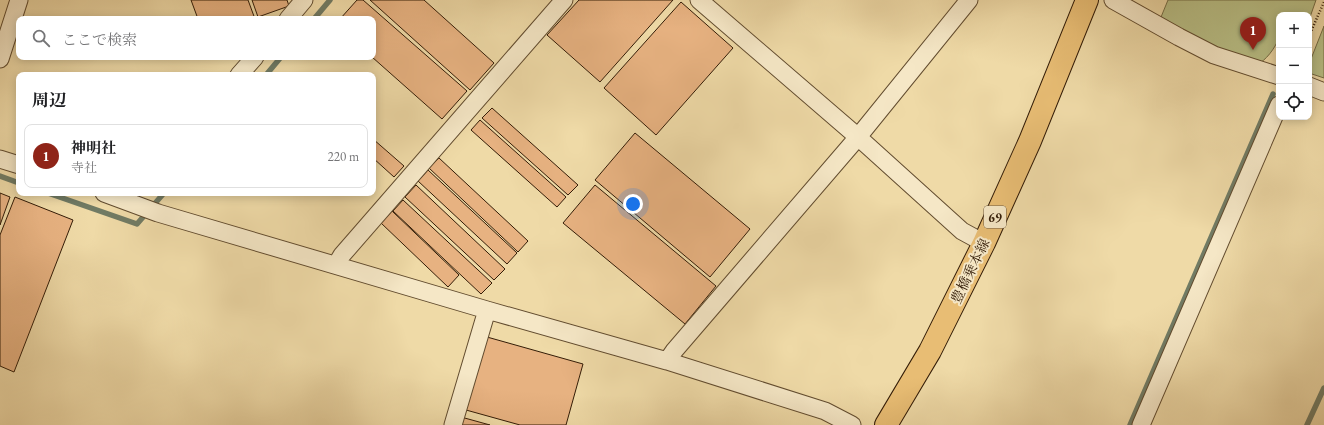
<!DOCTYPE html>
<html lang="ja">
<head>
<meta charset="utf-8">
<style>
	body { margin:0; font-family:"EB Garamond","Noto Serif JP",serif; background:#f6f6f6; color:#202124 }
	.controls { position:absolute; right:12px; top:12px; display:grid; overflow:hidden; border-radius:8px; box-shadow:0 2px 10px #0003 }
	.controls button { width:36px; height:36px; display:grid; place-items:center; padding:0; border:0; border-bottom:1px solid #e0e0e0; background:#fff; color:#202124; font:20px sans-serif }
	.you { position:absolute; left:633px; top:204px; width:14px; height:14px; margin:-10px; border:3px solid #fff; border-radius:50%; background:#1a73e8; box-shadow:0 0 0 6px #1a73e833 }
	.badge { display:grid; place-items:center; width:26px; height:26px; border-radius:50%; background:#8f2418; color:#fff; font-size:13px; font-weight:700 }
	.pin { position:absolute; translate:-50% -33px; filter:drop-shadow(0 1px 2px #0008) }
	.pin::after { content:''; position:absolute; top:21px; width:14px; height:12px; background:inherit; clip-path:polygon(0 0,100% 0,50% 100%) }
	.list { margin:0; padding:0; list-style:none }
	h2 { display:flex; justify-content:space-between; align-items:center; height:52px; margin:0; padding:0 16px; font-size:17px }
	h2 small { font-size:13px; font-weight:400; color:#757577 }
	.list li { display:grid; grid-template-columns:26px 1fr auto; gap:12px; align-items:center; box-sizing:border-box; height:64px; margin:0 8px 8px; padding:0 8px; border:1px solid #e0e0e0; border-radius:8px }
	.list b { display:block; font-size:15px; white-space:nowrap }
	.list p { margin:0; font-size:13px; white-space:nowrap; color:#757577 }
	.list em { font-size:13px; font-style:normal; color:#757577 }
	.icon { flex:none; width:22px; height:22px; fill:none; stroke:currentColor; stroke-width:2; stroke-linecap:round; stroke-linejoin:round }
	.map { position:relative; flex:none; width:1324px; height:425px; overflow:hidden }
	.search { position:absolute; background:#fff; box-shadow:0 2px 10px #0003; left:16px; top:16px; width:360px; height:44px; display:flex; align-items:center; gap:10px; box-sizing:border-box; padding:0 14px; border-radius:8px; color:#757577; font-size:15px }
	.panel { position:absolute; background:#fff; box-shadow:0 2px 10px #0003; left:16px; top:72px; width:360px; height:124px; border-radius:8px }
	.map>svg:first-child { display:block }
	.green { fill:#b9c087; stroke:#766e47 }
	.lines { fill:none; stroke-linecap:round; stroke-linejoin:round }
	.stream { stroke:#717b64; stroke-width:5.5 }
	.building { fill:#e7b281; stroke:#331c07 }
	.street-casing { stroke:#624c2f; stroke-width:19 }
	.primary-casing { stroke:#331c07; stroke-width:24 }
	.path { stroke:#331c07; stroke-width:2.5; stroke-dasharray:1 2; stroke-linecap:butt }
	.street { stroke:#f5e7c6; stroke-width:17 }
	.primary { stroke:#e8bd74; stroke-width:22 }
	.labels { text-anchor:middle; stroke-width:4; stroke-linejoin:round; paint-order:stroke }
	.shield { fill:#f5e7c6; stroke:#6d5940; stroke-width:1 }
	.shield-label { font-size:13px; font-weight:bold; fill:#331c07 }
	.street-label { font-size:14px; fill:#331c07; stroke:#f5e7c6 }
</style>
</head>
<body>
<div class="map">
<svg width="1324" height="425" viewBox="0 0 1324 425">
	<rect width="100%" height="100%" fill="#efdaa7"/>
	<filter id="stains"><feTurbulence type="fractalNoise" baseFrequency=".005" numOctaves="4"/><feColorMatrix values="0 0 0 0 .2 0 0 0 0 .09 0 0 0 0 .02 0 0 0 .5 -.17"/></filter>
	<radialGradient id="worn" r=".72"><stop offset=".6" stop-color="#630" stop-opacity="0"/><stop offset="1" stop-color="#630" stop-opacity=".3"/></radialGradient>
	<path class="green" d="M 1168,0 L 1316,0 L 1309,20 L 1309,15 L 1279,15 C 1279,22 1281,32 1279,38 C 1275,48 1266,61 1256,65 L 1159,22 Z
		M 1324,26 L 1324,78 L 1309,73 L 1309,64 Z"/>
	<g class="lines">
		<path class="stream" d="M 314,19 L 330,0
			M 266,75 L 281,57
			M 0,176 L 19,183
			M 48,193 L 137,224 L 164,193
			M 1130,425 L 1273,94
			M 1307,425 L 1324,388"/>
	</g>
	<path class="building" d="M 191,0 L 248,0 L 255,19 L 198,19 Z
		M 252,0 L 287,0 L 289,6 L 258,17 Z
		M 357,0 L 363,0 L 467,91 L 442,119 L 372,57 L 373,57 L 373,19 L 340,19 Z
		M 370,0 L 424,0 L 494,63 L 470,90 Z
		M 579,0 L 673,0 L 600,82 L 547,35 Z
		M 681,2 L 733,48 L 656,135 L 604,88 Z
		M 492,108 L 578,185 L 568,195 L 482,118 Z
		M 480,120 L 566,197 L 557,207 L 471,130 Z
		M 635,133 L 750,229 L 710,277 L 595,180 Z
		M 373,139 L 404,166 L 394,177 L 373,158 Z
		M 439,158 L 528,241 L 518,252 L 429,168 Z
		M 428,170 L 517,253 L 507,264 L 418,181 Z
		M 416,185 L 505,269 L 494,280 L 405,197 Z
		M 595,185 L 716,286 L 685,324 L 563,223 Z
		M 0,193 L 10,197 L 0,225 Z
		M 15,197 L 73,220 L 14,372 L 0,366 L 0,235 Z
		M 403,200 L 492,283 L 481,294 L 393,211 Z
		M 392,211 L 459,275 L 448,287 L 381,223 Z
		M 487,337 L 583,364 L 566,425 L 520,425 L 466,410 Z
		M 461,417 L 490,425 L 458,425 Z"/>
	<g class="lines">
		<defs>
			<path id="street" d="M 699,0 L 858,137 L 962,231 L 984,243
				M 1113,0 L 1179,37 L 1214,55 L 1279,76
				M 288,19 L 304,0
				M 0,59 L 19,0
				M 239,75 L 255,57
				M 1309,86 L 1324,92
				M 0,159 L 19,165
				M 104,193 L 158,213 L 487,310 L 667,361 L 825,411 L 852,425
				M 336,265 L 342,255 L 564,0
				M 667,361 L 674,351 L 858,137 L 969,0
				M 453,425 L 487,310
				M 1141,425 L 1279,105"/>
			<path id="primary" d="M 886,425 L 930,351 L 984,243 L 1030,141 L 1087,0"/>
		</defs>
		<use href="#street" class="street-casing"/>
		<use href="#primary" class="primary-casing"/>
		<path class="path" d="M 1309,36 L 1324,2"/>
		<use href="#street" class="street"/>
		<use href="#primary" class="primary"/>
	</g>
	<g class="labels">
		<rect class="shield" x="984" y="206" width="22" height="22" rx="3"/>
		<g class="shield-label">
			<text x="995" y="222">69</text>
		</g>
		<g class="street-label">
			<text transform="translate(970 271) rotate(-64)" y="5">豊橋乗本線</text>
		</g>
	</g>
	<rect width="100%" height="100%" filter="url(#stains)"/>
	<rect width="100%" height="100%" fill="url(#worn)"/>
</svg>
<div class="controls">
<button>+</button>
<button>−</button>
<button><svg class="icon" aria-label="locate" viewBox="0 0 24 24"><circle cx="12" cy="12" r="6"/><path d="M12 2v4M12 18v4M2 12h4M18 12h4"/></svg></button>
</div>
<div class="you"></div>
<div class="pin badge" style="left:1253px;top:50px">1</div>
<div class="search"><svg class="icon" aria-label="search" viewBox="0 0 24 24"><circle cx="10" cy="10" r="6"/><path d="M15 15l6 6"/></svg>ここで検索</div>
<section class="panel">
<h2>周辺<small></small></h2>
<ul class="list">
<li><span class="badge">1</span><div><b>神明社</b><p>寺社</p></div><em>220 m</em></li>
</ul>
</section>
</div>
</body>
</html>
